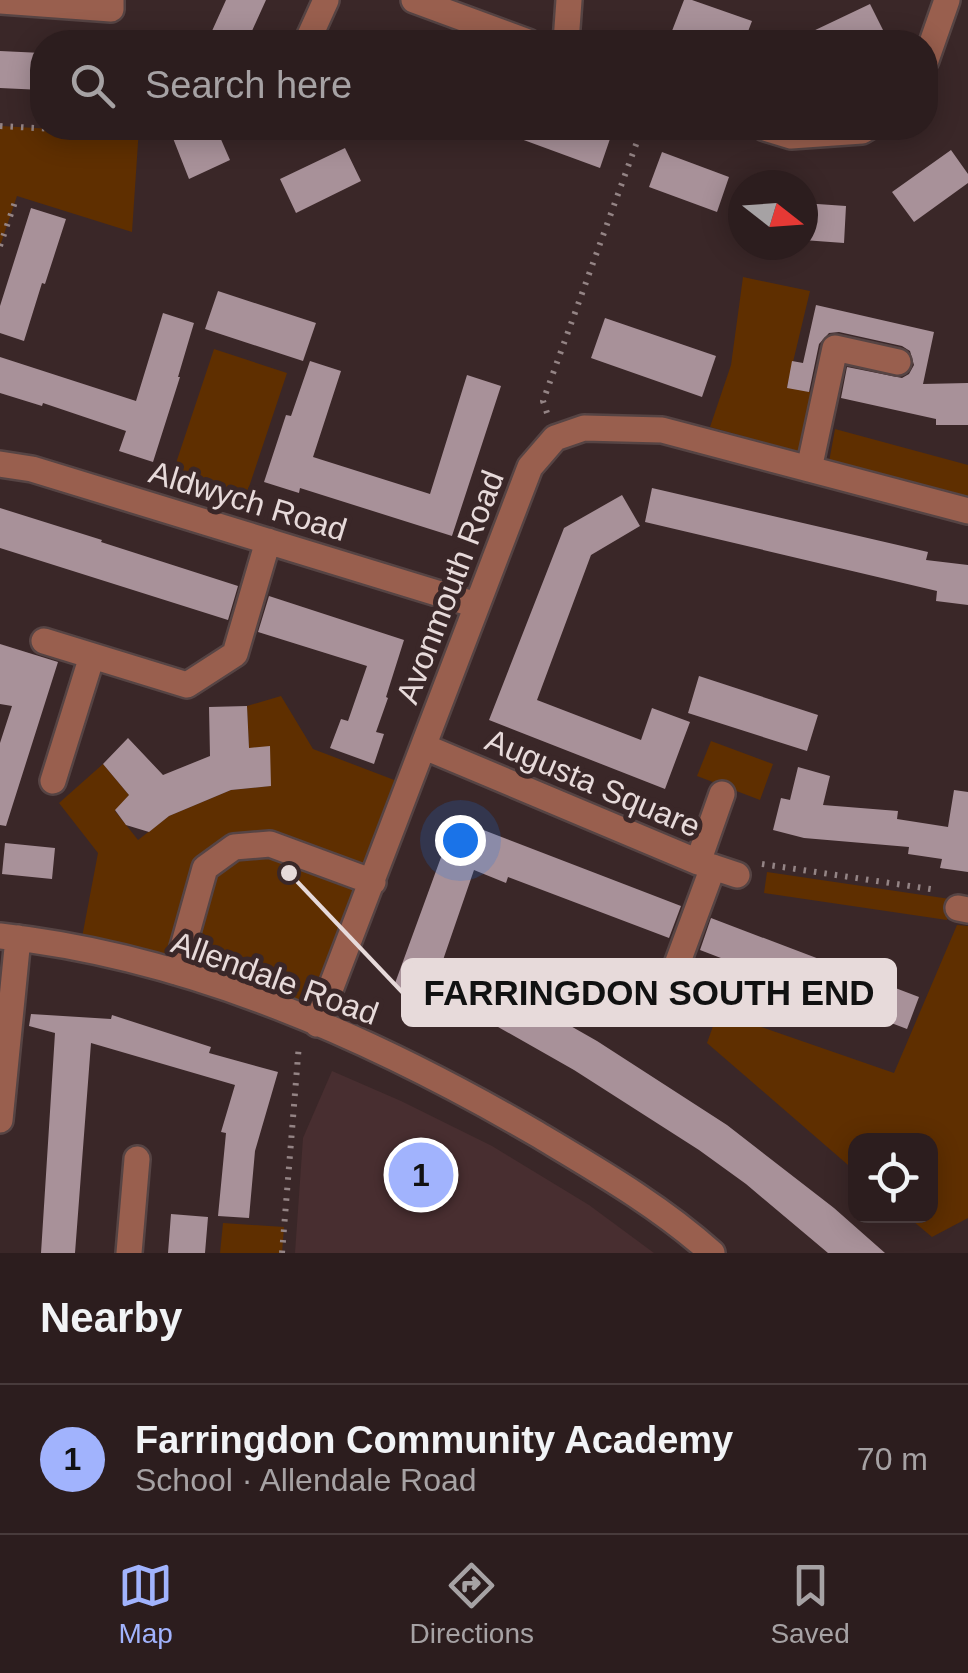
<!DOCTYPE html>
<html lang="en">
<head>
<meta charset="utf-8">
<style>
	body { margin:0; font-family:Arial,sans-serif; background:#382a2b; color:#f1f3f6 }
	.controls { position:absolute; right:30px; bottom:30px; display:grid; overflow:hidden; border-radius:20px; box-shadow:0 5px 25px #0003 }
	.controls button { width:90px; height:90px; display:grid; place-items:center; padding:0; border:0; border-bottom:2px solid #483b3c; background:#2c1d1e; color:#f1f3f6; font:50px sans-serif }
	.compass { position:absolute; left:728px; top:170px; width:90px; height:90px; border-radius:50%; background:#2c1d1e; box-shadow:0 5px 25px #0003; rotate:107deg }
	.you { position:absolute; left:460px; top:840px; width:35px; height:35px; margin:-25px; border:8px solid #fff; border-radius:50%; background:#1a73e8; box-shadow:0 0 0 15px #1a73e833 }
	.badge { display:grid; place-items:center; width:65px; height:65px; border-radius:50%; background:#a1b3fd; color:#111; font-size:32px; font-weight:700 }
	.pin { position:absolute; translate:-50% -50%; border:5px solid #fff; box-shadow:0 2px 10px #0006 }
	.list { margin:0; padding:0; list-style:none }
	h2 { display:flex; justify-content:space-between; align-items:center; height:130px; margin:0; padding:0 40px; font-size:42px }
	h2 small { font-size:32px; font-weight:400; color:#a6a2a4 }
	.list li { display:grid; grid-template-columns:65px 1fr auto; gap:30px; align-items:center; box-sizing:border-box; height:150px; padding:0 40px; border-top:2px solid #483b3c }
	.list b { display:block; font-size:38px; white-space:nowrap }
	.list p { margin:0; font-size:32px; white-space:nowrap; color:#a6a2a4 }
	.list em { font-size:32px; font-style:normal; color:#a6a2a4 }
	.icon { flex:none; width:55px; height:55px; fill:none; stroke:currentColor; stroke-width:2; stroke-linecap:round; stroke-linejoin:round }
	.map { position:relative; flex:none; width:968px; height:1253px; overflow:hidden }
	.search { position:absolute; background:#2c1d1e; box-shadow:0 5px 25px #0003; left:30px; right:30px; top:30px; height:110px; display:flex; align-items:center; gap:25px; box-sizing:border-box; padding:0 35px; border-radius:40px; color:#a6a2a4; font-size:38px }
	.sheet { height:280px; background:#2c1d1e }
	nav { display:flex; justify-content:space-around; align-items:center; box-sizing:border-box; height:140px; border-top:2px solid #483b3c; background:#2c1d1e; font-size:28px; color:#a6a2a4 }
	nav a { display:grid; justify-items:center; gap:5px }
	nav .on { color:#a1b3fd }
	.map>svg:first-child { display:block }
	.built { fill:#482e30 }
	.green { fill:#5f2f00 }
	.building { fill:#a89199 }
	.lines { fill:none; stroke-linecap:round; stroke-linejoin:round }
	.minor-casing { stroke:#564444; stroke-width:30 }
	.path { stroke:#948485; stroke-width:6; stroke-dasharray:2.5 8; stroke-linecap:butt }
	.minor { stroke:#995f4e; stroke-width:25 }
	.labels { text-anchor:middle; stroke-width:10; stroke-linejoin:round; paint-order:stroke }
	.street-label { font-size:32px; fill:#e7dada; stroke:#3a2728 }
	.leader { fill:none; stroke:#e7dada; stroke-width:4 }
	.callout-dot { fill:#e7dada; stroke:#3a2728; stroke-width:4 }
	.callout { fill:#e7dada; stroke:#e7dada; stroke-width:4 }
	.callout-label { font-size:35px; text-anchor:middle; font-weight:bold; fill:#111 }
</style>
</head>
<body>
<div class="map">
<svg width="968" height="1253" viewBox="0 0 968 1253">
	<rect width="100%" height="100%" fill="#3a2728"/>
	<path class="built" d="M 332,1071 L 401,1101 L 492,1146 L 589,1205 L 654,1253 L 295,1253 L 303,1138 Z"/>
	<path class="green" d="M 0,126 L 89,131 L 90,128 L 139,128 L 132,232 L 17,196 L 0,246 Z
		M 743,277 L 810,291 L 787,387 L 816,393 L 804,453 L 710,427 L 731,365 Z
		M 214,349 L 287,373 L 243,505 L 170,481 Z
		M 835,429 L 968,465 L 968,499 L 829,462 Z
		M 281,696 L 313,749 L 410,786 L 317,1024 L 80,948 L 98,853 L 59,803 L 103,764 L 129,795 L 115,811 L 138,840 L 169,816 L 231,790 L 270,786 L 270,747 L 249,748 L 247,706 Z
		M 711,741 L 773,764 L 760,800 L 697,776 Z
		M 767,872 L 950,899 L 947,920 L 764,893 Z
		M 957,925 L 968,926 L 968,1218 L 932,1237 L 907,1216 L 930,1216 L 930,1140 L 856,1140 L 855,1171 L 707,1043 L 718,1012 L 894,1073 Z
		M 223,1223 L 284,1227 L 282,1253 L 220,1253 Z"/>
	<path class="building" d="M 226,0 L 266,0 L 247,42 L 207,42 Z
		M 684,0 L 692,0 L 752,21 L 744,42 L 687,42 L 670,36 Z
		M 870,4 L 889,42 L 790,42 Z
		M 0,51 L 42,53 L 42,90 L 0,88 Z
		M 169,128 L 216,128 L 230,160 L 189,179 Z
		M 499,128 L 598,128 L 612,133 L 600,168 L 499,131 Z
		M 345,148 L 361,181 L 296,213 L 280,179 Z
		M 951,150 L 968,174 L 968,183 L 914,222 L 892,192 Z
		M 662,152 L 729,177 L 717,212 L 649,187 Z
		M 803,203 L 846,206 L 844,243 L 803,240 Z
		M 31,208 L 66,219 L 45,284 L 42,283 L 24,341 L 0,333 L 0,306 Z
		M 218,291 L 316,323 L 303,361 L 205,329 Z
		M 816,305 L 934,332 L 923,384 L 968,383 L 968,425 L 936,425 L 936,419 L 841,398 L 847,367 L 902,378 L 909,374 L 914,365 L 910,351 L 902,346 L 839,332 L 829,333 L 819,344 L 809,392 L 787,388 L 792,361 L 803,363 Z
		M 163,313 L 194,323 L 178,377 L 180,377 L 153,462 L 119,451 L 126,431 L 43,403 L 42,406 L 0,393 L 0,357 L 136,401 Z
		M 605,318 L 716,356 L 702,397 L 591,358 Z
		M 310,361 L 341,371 L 313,457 L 430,494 L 467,375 L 501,386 L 452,536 L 300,488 L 299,493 L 264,482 L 286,415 L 291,416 Z
		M 652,488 L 928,552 L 926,560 L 968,565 L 968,605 L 936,601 L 937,591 L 645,522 Z
		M 622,495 L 640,526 L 591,555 L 537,700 L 641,740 L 652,708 L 690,722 L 665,789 L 489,720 L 564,528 Z
		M 0,508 L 102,540 L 101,542 L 238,586 L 228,620 L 0,548 Z
		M 269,596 L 404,640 L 386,697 L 388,698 L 376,732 L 384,734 L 374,764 L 330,748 L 341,719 L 348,721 L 367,666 L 258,632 Z
		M 0,644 L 58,662 L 6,826 L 0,825 L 0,743 L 12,706 L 0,704 Z
		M 699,676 L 818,715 L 807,751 L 688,713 Z
		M 247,706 L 249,748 L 270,746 L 271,786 L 231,790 L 169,816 L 149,832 L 126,825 L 115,810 L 129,795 L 103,764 L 128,738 L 163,775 L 210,756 L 209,707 Z
		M 798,767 L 830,776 L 823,805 L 898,811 L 897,819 L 948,827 L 954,790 L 968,792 L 968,872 L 940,868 L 942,859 L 908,854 L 909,847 L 804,838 L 773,830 L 781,798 L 790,800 Z
		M 455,819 L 681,906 L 669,938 L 508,877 L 506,883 L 474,870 L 443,960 L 478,974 L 539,1008 L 597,1041 L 727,1125 L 834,1208 L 885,1253 L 828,1253 L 746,1184 L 699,1150 L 574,1070 L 461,1006 L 459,1011 L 394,986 Z
		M 5,843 L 55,848 L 52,879 L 2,874 Z
		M 711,918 L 919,997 L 907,1029 L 700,950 Z
		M 31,1014 L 111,1019 L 112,1015 L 211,1047 L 209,1053 L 278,1072 L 255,1151 L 249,1218 L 218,1216 L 226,1133 L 221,1132 L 235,1085 L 91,1043 L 75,1253 L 41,1253 L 55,1033 L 29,1026 Z
		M 171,1214 L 208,1217 L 205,1253 L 168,1253 Z"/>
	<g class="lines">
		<defs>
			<path id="minor" d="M 414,0 L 528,42
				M 0,1 L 111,9 L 111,0
				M 307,42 L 326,0
				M 566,42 L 569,0
				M 926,60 L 947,0
				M 765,128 L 791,136 L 862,131 L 867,128
				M 0,464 L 32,469 L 476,605
				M 809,469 L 835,348 L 898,362
				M 44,641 L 187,685 L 235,654 L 268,541
				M 425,747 L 698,862 L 737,875
				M 53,781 L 92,656
				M 698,862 L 722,794
				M 958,908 L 968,910
				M 0,936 C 191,957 372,1038 537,1134 C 597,1170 660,1206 712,1253
				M 176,972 L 205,868 L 234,847 L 270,844 L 373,882
				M 669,986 L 713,867
				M 317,1024 L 530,467 L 555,438 L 584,428 L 662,430 L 968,511
				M 0,1120 L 18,938
				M 129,1253 L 137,1159"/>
		</defs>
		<use href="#minor" class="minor-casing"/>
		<path class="path" d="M 0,126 L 90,131 L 90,128
			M 0,246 L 15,202
			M 547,413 L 543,401 L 642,128
			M 762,864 L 937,890
			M 282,1253 L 299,1044"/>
		<use href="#minor" class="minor"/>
	</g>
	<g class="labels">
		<g class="street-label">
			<text transform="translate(248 501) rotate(17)" y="11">Aldwych Road</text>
			<text transform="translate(450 587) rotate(-69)" y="11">Avonmouth Road</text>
			<text transform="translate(593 783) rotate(23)" y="11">Augusta Square</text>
			<text transform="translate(275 978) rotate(20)" y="11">Allendale Road</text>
		</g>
	</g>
	<path class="leader" d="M289 873L403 993"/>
	<circle class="callout-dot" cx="289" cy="873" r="10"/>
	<rect class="callout" x="403" y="960" width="492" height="65" rx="10"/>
	<g class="callout-label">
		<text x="649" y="1005">FARRINGDON SOUTH END</text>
	</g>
</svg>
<div class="controls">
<button><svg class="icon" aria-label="locate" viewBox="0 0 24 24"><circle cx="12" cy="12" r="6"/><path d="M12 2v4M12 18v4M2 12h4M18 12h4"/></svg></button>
</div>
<svg class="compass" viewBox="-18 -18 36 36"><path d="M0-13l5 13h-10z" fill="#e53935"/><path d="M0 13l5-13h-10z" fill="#a6a2a4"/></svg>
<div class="you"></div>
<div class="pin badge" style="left:421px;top:1175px">1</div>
<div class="search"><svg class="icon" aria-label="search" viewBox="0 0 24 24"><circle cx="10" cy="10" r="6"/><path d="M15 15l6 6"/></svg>Search here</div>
</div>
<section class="sheet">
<h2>Nearby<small></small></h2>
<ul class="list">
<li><span class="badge">1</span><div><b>Farringdon Community Academy</b><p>School · Allendale Road</p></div><em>70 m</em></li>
</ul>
</section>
<nav>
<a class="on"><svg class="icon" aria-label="map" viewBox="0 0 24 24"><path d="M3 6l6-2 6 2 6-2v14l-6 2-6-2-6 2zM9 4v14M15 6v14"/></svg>Map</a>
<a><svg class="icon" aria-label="directions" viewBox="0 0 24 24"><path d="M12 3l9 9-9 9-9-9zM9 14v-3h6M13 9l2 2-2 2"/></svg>Directions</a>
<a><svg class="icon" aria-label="saved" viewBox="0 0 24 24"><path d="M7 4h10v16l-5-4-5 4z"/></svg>Saved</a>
</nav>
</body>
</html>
